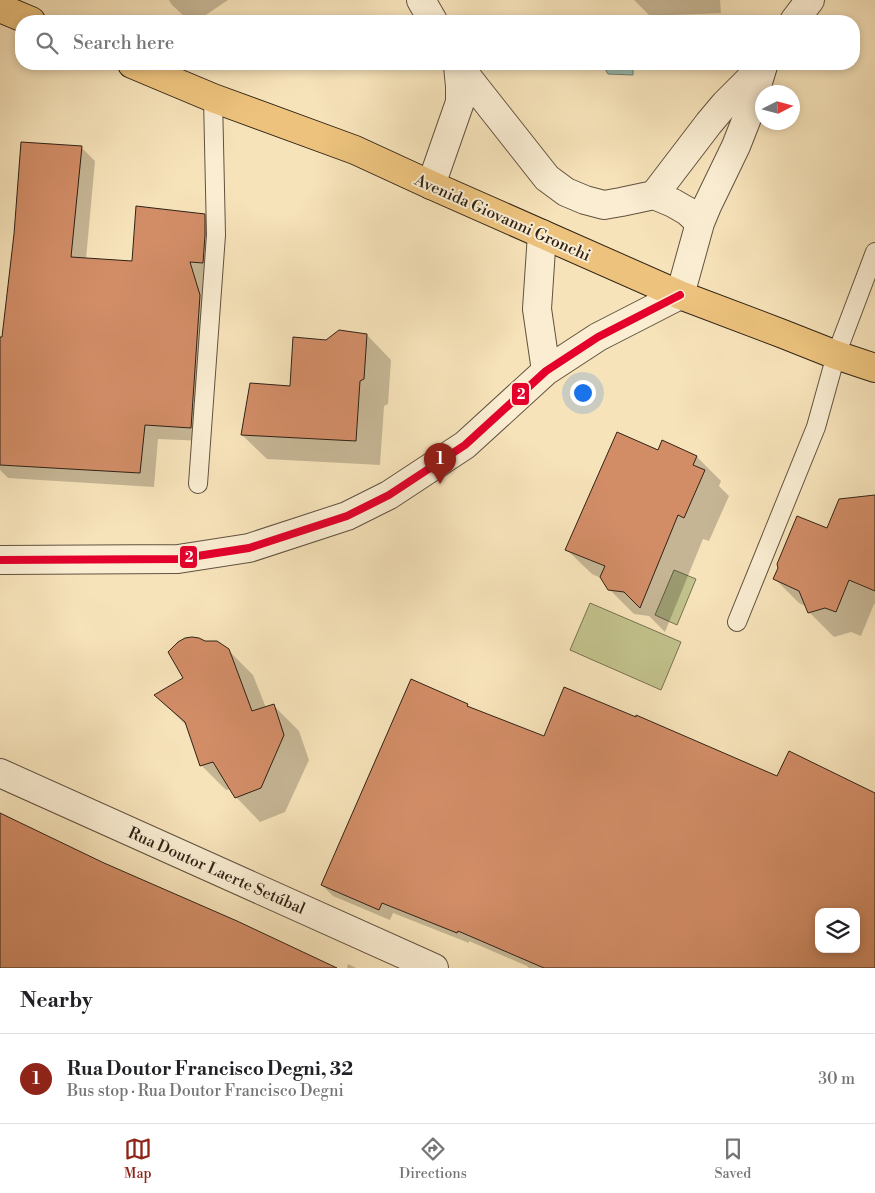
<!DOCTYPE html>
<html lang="en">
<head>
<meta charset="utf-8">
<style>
	body { margin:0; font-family:"Libre Bodoni",serif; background:#f2f2f2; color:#202124 }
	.controls { position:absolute; right:15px; bottom:15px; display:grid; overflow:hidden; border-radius:10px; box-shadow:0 2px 8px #0003 }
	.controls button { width:45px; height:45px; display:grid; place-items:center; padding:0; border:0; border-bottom:1px solid #e0e0e0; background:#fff; color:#202124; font:25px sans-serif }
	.compass { position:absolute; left:755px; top:85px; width:45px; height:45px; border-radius:50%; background:#fff; box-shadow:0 2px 8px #0003; rotate:84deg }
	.you { position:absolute; left:582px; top:392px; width:18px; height:18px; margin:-12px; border:4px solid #fff; border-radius:50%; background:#1a73e8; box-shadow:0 0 0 8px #1a73e833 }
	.badge { display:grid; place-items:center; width:32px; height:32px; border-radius:50%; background:#8f2418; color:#fff; font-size:16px; font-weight:700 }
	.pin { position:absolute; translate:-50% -41px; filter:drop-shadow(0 1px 2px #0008) }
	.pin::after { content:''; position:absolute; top:26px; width:18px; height:15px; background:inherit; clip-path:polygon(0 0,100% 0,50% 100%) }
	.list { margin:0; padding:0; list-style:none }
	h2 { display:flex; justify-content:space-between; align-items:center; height:65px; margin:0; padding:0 20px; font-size:21px }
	h2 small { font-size:16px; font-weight:400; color:#757577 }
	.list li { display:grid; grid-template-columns:32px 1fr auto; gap:15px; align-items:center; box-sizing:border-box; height:90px; padding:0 20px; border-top:1px solid #e0e0e0 }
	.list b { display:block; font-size:19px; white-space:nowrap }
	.list p { margin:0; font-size:16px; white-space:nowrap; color:#757577 }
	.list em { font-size:16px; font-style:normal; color:#757577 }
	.icon { flex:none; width:28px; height:28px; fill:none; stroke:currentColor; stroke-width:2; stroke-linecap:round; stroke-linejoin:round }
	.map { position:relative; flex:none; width:875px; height:968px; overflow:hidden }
	.search { position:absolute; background:#fff; box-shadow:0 2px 8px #0003; left:15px; right:15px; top:15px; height:55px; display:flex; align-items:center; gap:12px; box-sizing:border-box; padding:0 18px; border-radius:20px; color:#757577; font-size:19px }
	.sheet { height:155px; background:#fff }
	nav { display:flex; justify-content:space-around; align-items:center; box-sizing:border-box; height:70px; border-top:1px solid #e0e0e0; background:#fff; font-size:14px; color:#757577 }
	nav a { display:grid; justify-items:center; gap:2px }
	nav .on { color:#8f2418 }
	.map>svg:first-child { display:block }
	.green { fill:#c2c28c; stroke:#787251 }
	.water { fill:#9dbeae; stroke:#718071 }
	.shadow { fill:#0003; fill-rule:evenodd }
	.building { fill:#d28d67; stroke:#2f2216; fill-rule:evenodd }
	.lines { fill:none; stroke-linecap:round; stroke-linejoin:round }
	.lane-casing { stroke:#61523f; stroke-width:20 }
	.street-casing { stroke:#61523f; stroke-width:30 }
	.primary-casing { stroke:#2f2216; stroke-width:30 }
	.lane { stroke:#faedd2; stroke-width:18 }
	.street { stroke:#faedd2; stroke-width:28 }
	.primary { stroke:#ecc27d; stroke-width:28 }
	.bus-1-casing { stroke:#faedd2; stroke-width:11 }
	.bus-1 { stroke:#e4002b; stroke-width:8 }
	.labels { text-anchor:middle; stroke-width:4; stroke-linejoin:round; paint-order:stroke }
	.street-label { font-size:16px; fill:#2f2216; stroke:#faedd2 }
	.line-badge { stroke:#faedd2; stroke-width:2 }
	.badge-label { font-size:14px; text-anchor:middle; font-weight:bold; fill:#fff }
</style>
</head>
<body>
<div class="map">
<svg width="875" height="968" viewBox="0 0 875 968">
	<rect width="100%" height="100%" fill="#f7e3ba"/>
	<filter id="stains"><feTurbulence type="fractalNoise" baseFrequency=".004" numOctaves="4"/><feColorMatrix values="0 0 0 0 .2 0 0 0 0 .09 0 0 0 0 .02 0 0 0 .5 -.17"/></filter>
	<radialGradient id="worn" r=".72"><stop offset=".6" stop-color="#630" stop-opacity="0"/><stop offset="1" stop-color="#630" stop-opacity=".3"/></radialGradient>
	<path class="green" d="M 674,570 L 696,579 L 677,625 L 655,615 Z
		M 590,603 L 681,642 L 661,690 L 570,650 Z"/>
	<path class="water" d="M 602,64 L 633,64 L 633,75 L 608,74 Z"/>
	<path class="shadow" d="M 169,0 L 228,0 L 197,21 L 189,21 L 172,5 Z
		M 634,0 L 720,0 L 721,13 L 650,16 Z
		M 81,147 L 95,161 L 86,259 L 133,262 L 204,215 L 219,229 L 217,277 L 204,276 L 214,310 L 205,441 L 158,439 L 154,487 L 8,478 L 0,470 L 0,370 Z
		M 367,335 L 391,360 L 388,404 L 384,406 L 380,465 L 267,459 L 242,435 L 292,387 L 326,342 Z
		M 659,452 L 697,457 L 721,481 L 719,486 L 729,496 L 709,541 L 703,539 L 665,632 L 649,616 L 634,614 L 609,589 L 603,579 L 592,574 L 567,550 Z
		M 875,505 L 875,604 L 874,604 L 861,636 L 851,632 L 834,637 L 809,612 L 807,607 L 799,603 L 774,578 L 828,530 Z
		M 228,650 L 253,675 L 266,708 L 274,706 L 299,731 L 309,760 L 285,812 L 260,822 L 236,797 L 231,789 L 226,790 L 201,765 L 188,727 L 156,696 Z
		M 467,705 L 470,708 L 544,738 L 875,794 L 875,968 L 529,968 L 527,966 L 469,941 L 469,943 L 393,913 L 390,920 L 333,896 L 322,885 ZM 819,912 L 856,912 L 856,949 L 819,949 Z
		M 348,964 L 356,968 L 347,968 Z"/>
	<path class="building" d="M 21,142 L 82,146 L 71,257 L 132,261 L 136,206 L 205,214 L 205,235 L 203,263 L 190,262 L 200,295 L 191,428 L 145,425 L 140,473 L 0,465 L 0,337 L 2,337 L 14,234 Z
		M 339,330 L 367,334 L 364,379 L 360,381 L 356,441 L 241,435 L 250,383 L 290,386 L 293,337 L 326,340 Z
		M 617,432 L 658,450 L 662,440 L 697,456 L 693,465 L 705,470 L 684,518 L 678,515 L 640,608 L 624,592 L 608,590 L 600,577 L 605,566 L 565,550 Z
		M 875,495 L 875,591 L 849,580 L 836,612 L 825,608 L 808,613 L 799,591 L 773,579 L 778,568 L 777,564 L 797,516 L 827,528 L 839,499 Z
		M 192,637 L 199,638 L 205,641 L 217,641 L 229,649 L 252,711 L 274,704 L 284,735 L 261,788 L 235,798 L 213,762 L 200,766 L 185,722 L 154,695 L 183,678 L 168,652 L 178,642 L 185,638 Z
		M 411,679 L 468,704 L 467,706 L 544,736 L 564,687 L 636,717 L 636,715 L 777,776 L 789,751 L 875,793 L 875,968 L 544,968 L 458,931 L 457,933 L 382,903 L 379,910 L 321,885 ZM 819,912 L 856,912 L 856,949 L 819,949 Z
		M 0,813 L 104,863 L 237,921 L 337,968 L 0,968 Z"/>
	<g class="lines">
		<defs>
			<path id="lane" d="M 198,484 L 216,235 L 213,98
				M 737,622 L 816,427 L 836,355 L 875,252"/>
			<path id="street" d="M 421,0 L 433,21
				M 794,21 L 810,0
				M 457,64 L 547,178 L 566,192 L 585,200 L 604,205 L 621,202 L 654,195 L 673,203 L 687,211 L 700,223
				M 431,185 L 460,102 L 460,86 L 458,66
				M 654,195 L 709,123 L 725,104 L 759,70
				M 542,234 L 537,309 L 546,371
				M 0,560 L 178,559 L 249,548 L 347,516 L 389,495 L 465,445 L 546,371 L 598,337 L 680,295 L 700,223 L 707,206 L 736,146 L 747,118 L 763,66
				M 0,773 L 434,968"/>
			<path id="primary" d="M 0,8 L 31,21
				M 132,64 L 213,98 L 355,150 L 431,185 L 680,295 L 783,334 L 836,355 L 875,368"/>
		</defs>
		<use href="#lane" class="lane-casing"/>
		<use href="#street" class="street-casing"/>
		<use href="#primary" class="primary-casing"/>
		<use href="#lane" class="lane"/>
		<use href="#street" class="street"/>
		<use href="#primary" class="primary"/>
		<defs>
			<path id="bus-1" d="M 0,560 L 178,559 L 249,548 L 347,516 L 389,495 L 465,445 L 546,371 L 598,337 L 680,295"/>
		</defs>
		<use href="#bus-1" class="bus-1-casing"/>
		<use href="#bus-1" class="bus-1"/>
	</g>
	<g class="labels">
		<g class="street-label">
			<text transform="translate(503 217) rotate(24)" y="6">Avenida Giovanni Gronchi</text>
			<text transform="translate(217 870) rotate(24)" y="6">Rua Doutor Laerte Setúbal</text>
		</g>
	</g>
	<g class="line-badge">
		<rect x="511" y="382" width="19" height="24" rx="5" fill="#e4002b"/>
		<rect x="179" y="545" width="19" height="24" rx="5" fill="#e4002b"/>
	</g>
	<g class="badge-label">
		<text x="521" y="399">2</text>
		<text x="189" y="562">2</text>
	</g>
	<rect width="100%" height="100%" filter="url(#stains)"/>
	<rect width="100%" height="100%" fill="url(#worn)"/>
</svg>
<div class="controls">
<button><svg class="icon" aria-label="layers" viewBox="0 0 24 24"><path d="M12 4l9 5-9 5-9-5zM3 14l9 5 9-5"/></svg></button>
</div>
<svg class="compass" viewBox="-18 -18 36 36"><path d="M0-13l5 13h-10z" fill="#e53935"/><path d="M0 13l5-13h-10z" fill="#757577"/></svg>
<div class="you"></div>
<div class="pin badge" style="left:440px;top:484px">1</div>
<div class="search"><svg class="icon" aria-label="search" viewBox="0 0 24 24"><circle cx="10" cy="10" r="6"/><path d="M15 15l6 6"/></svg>Search here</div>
</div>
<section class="sheet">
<h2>Nearby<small></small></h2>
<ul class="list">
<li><span class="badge">1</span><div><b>Rua Doutor Francisco Degni, 32</b><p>Bus stop · Rua Doutor Francisco Degni</p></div><em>30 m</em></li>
</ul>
</section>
<nav>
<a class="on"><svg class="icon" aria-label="map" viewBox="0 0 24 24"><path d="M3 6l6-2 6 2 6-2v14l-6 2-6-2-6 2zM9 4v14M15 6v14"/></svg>Map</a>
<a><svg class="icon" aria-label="directions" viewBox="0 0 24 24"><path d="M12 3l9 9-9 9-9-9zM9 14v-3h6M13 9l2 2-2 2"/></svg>Directions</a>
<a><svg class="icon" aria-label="saved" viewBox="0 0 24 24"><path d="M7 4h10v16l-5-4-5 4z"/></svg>Saved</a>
</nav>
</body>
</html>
